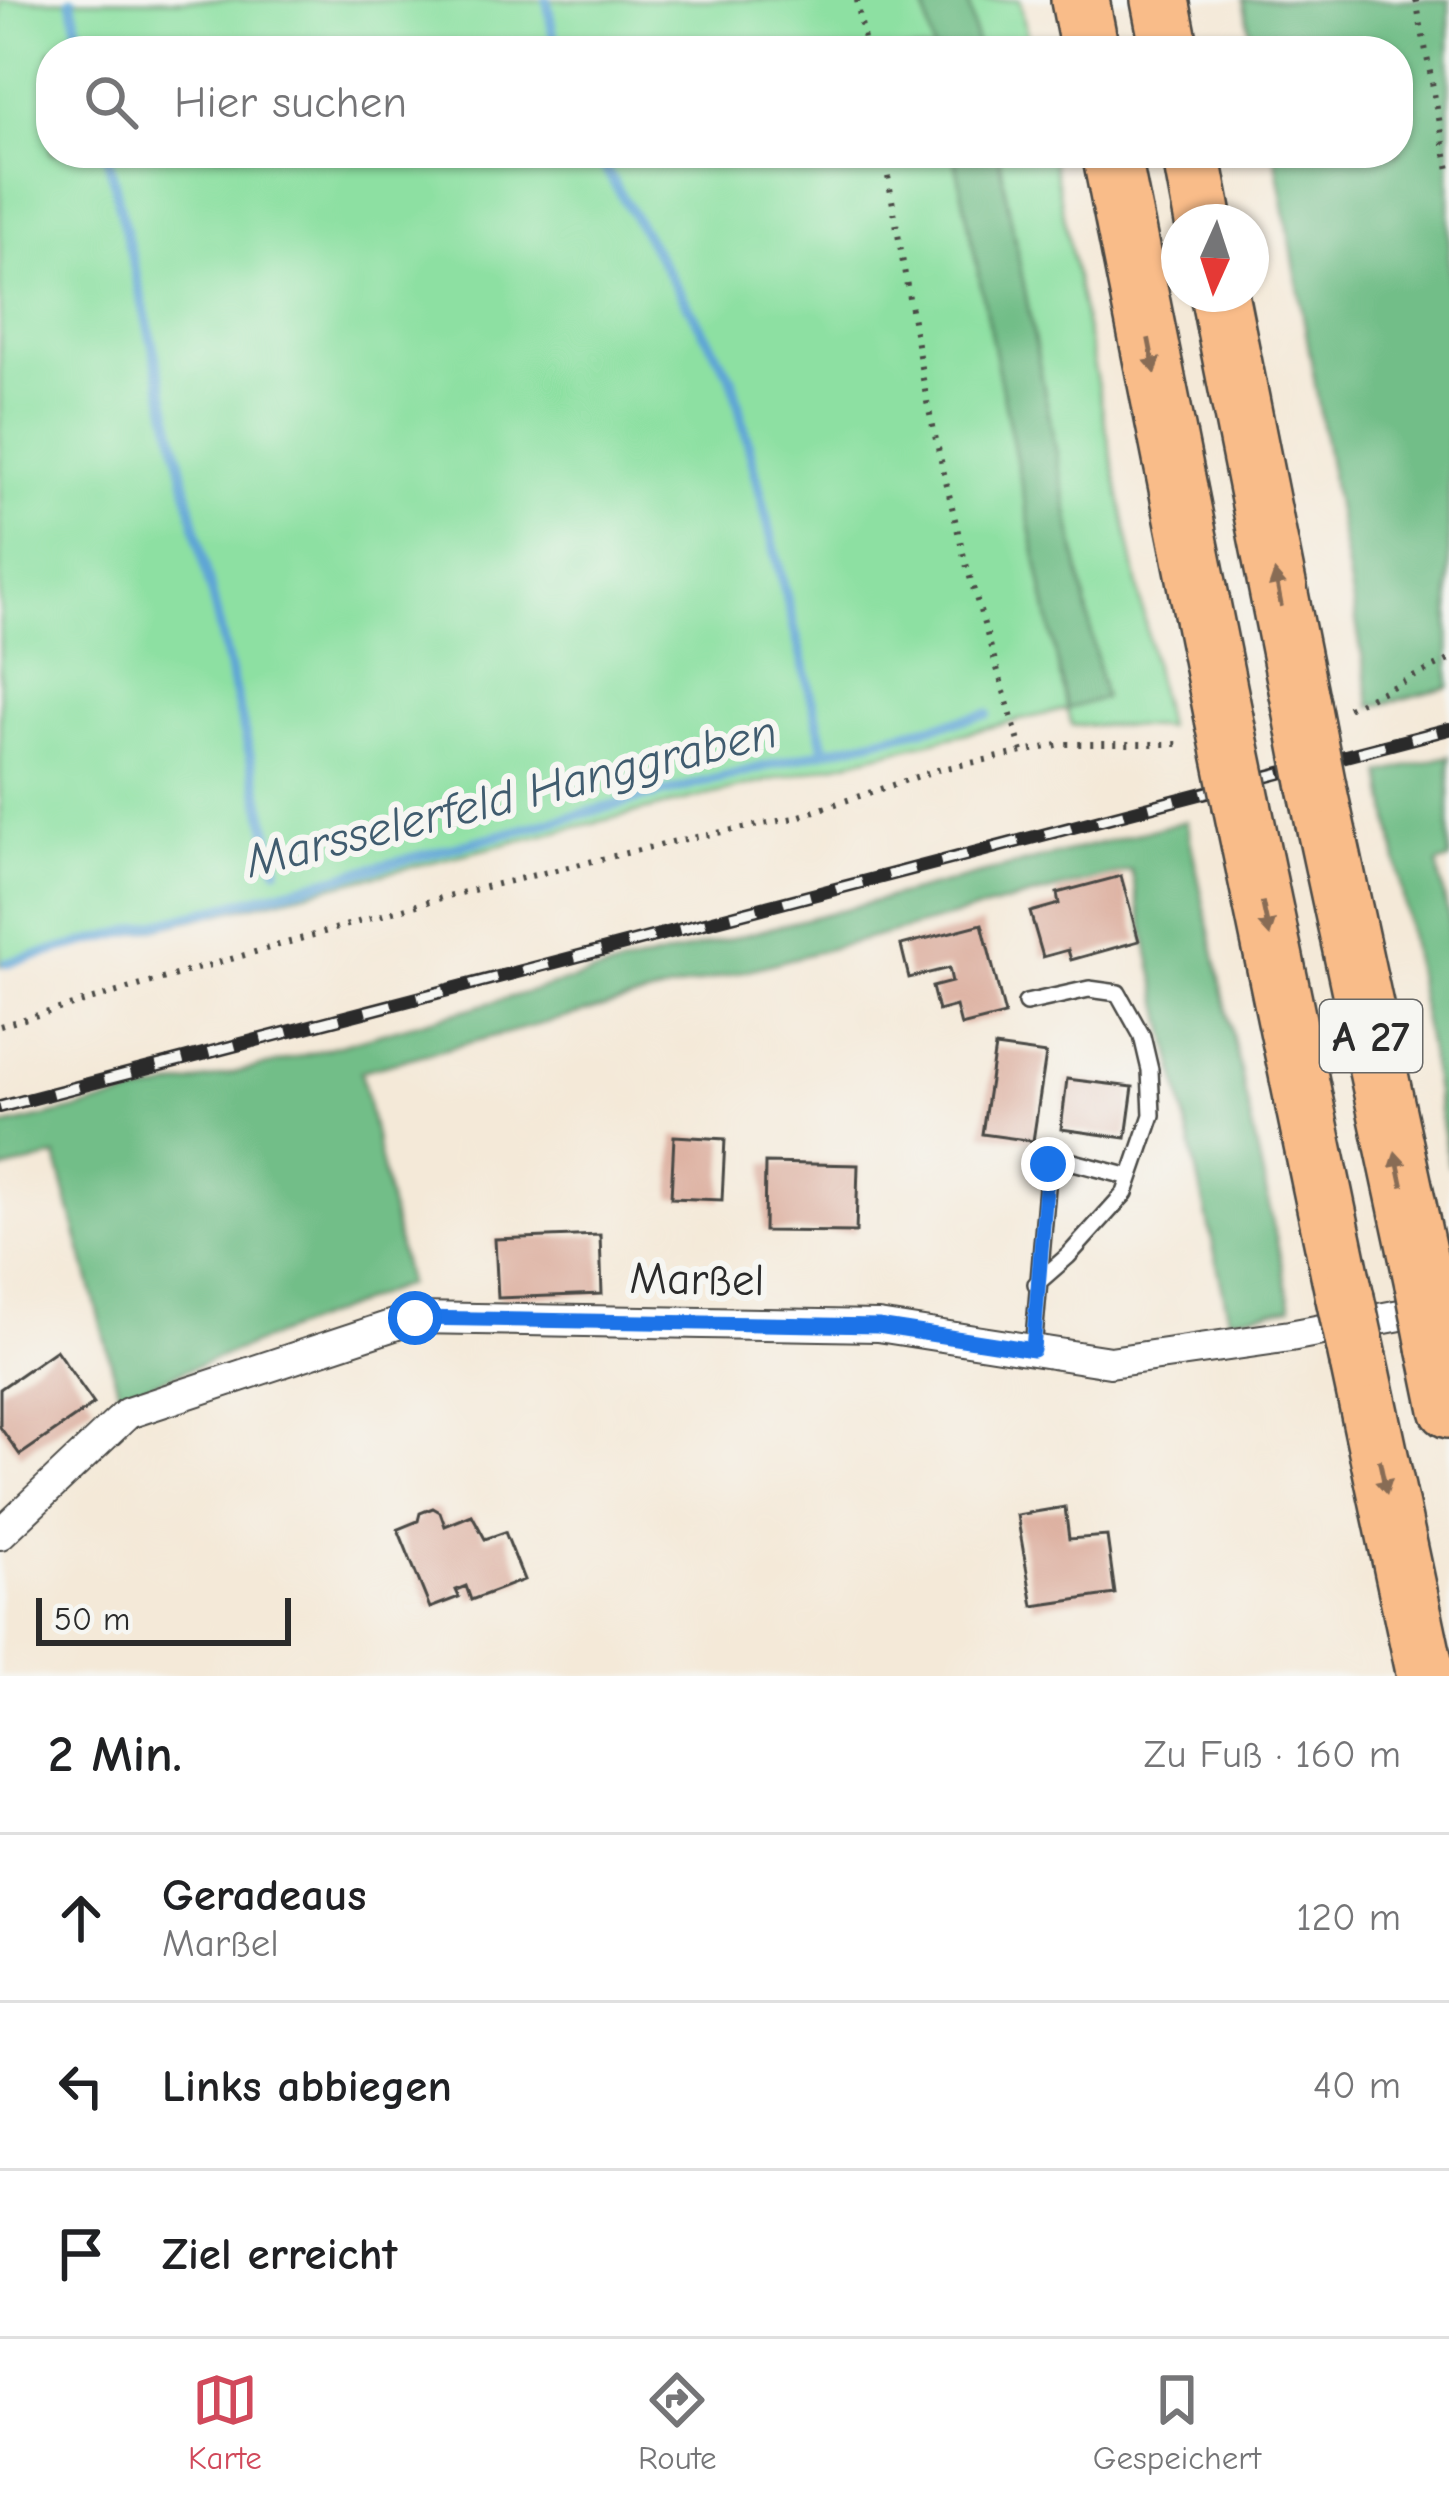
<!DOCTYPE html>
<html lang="de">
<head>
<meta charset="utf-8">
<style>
	body { margin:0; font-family:"Comic Neue",sans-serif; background:#f2f2f2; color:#202124 }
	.compass { position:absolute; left:1161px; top:204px; width:108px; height:108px; border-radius:50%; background:#fff; box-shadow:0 3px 9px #0004; rotate:183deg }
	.scale { position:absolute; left:36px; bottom:30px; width:255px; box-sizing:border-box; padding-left:12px; border:6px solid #2b2b2b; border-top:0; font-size:33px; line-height:42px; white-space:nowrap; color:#2b2b2b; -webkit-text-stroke:9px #f6f6f2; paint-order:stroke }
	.stop { position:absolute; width:36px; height:36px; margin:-27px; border:9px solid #1a73e8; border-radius:50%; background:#fff }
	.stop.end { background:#1a73e8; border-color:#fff; box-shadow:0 3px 12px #0008 }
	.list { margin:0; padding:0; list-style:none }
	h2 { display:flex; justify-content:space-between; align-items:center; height:156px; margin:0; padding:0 48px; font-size:51px }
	h2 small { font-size:39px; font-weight:400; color:#757577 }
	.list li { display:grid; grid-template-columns:78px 1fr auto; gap:36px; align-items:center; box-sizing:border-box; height:168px; padding:0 48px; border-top:3px solid #e0e0e0 }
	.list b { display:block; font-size:45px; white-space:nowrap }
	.list p { margin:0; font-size:39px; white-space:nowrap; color:#757577 }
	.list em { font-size:39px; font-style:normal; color:#757577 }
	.icon { flex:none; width:66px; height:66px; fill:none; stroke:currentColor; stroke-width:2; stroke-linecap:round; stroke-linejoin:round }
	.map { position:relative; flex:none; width:1449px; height:1676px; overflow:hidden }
	.search { position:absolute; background:#fff; box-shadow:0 3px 9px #0004; left:36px; right:36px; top:36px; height:132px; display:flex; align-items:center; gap:30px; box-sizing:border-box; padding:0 42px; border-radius:48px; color:#757577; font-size:45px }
	.sheet { height:660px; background:#fff }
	nav { display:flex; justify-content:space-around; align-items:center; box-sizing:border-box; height:168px; border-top:3px solid #e0e0e0; background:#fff; font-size:33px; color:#757577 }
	nav a { display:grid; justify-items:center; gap:6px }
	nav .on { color:#d1495b }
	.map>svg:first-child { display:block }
	.green { fill:#8de0a2; stroke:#5c8666; stroke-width:3 }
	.forest { fill:#72be88; stroke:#4e745a; stroke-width:3 }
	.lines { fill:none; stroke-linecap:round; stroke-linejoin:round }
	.stream { stroke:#5fa6d5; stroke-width:10 }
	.building { fill:#dbac9b }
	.lane-casing { stroke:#494845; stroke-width:20 }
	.street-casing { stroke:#494845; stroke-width:34 }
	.highway-casing { stroke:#494845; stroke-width:62 }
	.path { stroke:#494845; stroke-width:6; stroke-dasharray:3 9; stroke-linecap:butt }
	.lane { stroke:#fff; stroke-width:15 }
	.street { stroke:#fff; stroke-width:30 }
	.highway { stroke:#f9bc89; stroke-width:57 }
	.rail-casing { stroke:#2b2b2b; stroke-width:14 }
	.rail { stroke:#f6f6f2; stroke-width:9; stroke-dasharray:27; stroke-linecap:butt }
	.highway-bridge-casing { stroke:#494845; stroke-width:62; stroke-linecap:butt }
	.highway-bridge { stroke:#f9bc89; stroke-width:57 }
	.oneway { fill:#886c55 }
	.route { stroke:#1a73e8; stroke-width:15 }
	.labels { text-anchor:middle; stroke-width:12; stroke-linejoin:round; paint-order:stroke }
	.shield { fill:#f6f6f2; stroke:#686867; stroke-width:3 }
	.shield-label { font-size:42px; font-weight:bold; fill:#2b2b2b }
	.street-label { font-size:45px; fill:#2b2b2b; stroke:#f6f6f2 }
	.water-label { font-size:48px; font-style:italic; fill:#405c6f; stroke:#f6f6f2 }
</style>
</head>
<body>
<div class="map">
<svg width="1449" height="1676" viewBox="0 0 1449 1676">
	<rect width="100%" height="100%" fill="#f6f6f2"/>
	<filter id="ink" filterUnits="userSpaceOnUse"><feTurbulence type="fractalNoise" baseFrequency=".00833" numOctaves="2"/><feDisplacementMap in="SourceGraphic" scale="24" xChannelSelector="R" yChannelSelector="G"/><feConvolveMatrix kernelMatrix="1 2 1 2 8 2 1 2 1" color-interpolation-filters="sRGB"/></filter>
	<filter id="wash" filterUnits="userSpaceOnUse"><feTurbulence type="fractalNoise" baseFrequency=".004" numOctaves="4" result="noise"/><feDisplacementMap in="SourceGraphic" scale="48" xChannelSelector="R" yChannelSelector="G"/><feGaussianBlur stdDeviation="2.7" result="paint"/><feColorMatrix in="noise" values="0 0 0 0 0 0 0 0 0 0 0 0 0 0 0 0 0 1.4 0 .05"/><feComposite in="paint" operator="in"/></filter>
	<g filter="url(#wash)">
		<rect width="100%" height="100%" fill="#f4e9d8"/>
		<path class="green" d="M 0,0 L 923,0 L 934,51 L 51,51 L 51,153 L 954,153 L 1067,708 L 1104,698 L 998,153 L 1051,153 L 1166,727 L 1072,725 L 1066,709 L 0,966 Z
			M 968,0 L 1020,0 L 1030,51 L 978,51 Z"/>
		<path class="forest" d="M 923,0 L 968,0 L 978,51 L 934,51 Z
			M 1243,0 L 1449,0 L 1449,687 L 1371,707 L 1275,153 L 1398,153 L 1398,51 L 1254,51 Z
			M 954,153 L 998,153 L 1104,698 L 1067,709 Z
			M 1449,756 L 1449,860 L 1437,864 L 1449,920 L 1449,1168 L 1382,773 Z
			M 1186,821 L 1291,1307 L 1229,1318 L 1131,870 L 361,1071 L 407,1284 L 120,1396 L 56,1156 L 0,1171 L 0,1127 L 272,1064 L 593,974 Z"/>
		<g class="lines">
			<path class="stream" d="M 71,0 L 83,51
				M 547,0 L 556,51
				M 107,153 L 277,869
				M 825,751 L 987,714
				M 6,963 L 825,751 L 732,379 L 596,153"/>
		</g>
		<g id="blocks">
			<path class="building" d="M 1121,876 L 1139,941 L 1071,960 L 1068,950 L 1043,957 L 1030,912 L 1059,904 L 1057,893 Z
				M 982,924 L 1005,1015 L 961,1026 L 956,1006 L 938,1011 L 932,987 L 952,982 L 949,968 L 909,978 L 901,945 Z
				M 995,1047 L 1046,1054 L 1033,1141 L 982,1134 Z
				M 1067,1079 L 1133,1087 L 1126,1138 L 1061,1129 Z
				M 674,1136 L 725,1139 L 722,1200 L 671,1198 Z
				M 765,1163 L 858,1165 L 856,1232 L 764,1231 Z
				M 600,1235 L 602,1294 L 498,1298 L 495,1239 Z
				M 56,1350 L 94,1404 L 20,1455 L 0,1427 L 0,1389 Z
				M 1065,1507 L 1069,1539 L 1107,1536 L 1115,1594 L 1033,1606 L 1017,1515 Z
				M 433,1508 L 440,1512 L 445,1526 L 472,1515 L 485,1539 L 505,1532 L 524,1580 L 471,1600 L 466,1586 L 456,1590 L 459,1597 L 430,1608 L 398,1529 L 418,1521 L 420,1513 Z"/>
		</g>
	</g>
	<g filter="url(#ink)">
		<use href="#blocks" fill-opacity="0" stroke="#494845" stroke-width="3"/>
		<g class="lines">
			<defs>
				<path id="lane" d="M 1026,1003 L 1089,989 L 1118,993 L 1142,1036 L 1150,1070 L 1152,1115 L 1125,1193 L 1068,1256 L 1036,1284
					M 1033,1350 L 1049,1164 L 1066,1160 L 1130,1177"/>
				<path id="street" d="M 0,1534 L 128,1413 L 415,1318 L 878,1326 L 1110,1362 L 1290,1336 L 1437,1308"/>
				<path id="highway" d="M 1080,0 L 1090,51
					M 1160,0 L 1170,51
					M 1111,153 L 1224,718
					M 1191,153 L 1204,222
					M 1219,294 L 1301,704
					M 1317,787 L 1424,1284
					M 1242,805 L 1345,1298
					M 1436,1346 L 1449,1409
					M 1359,1362 L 1426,1676"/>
			</defs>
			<use href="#lane" class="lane-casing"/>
			<use href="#street" class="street-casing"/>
			<use href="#highway" class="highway-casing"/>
			<path class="path" d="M 857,0 L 866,51
				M 1416,0 L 1449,170
				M 884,153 L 927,402 L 964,557 L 1022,752
				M 1348,708 L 1449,660
				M 0,1026 L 448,896 L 676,841 L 794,818 L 937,770 L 1062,744 L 1183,744"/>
			<use href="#lane" class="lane"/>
			<use href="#street" class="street"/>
			<use href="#highway" class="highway"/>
			<defs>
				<path id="rail" d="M 0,1107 L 1449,729"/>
			</defs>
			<use href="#rail" class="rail-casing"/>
			<use href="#rail" class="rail"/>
			<defs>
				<path id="highway-bridge" d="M 1301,704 L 1317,787
					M 1224,718 L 1242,805
					M 1424,1284 L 1436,1346
					M 1345,1298 L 1359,1362"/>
			</defs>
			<use href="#highway-bridge" class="highway-bridge-casing"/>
			<use href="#highway-bridge" class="highway-bridge"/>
		</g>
		<defs><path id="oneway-solid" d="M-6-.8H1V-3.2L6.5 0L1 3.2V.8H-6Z" transform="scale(3)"/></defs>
		<g class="oneway">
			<use href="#oneway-solid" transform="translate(1152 356) rotate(79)"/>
			<use href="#oneway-solid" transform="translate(1278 589) rotate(-101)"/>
			<use href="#oneway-solid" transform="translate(1266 919) rotate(78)"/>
			<use href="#oneway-solid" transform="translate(1399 1169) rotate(-102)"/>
			<use href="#oneway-solid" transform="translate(1383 1477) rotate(78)"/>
		</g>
	</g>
	<g class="lines" filter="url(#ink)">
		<path class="route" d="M 415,1318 L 878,1326 L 1033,1350 L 1048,1164"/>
	</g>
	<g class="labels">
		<rect class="shield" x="1320" y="1000" width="102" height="72" rx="9"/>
		<g class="shield-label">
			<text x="1371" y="1051">A 27</text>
		</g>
		<g class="street-label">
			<text transform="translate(697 1278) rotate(1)" y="16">Marßel</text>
		</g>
		<g class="water-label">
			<text transform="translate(511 795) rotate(-14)" y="17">Marsselerfeld Hanggraben</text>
		</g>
	</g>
</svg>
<svg class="compass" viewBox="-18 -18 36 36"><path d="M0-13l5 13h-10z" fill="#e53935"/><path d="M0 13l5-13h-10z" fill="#757577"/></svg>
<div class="scale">50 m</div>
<div class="stop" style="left:415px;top:1318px"></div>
<div class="stop end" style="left:1048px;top:1164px"></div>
<div class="search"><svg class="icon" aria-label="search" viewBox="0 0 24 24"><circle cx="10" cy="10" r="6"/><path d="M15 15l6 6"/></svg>Hier suchen</div>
</div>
<section class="sheet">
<h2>2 Min.<small>Zu Fuß · 160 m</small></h2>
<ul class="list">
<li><svg class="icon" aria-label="ahead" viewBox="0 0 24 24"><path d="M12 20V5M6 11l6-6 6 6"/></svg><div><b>Geradeaus</b><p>Marßel</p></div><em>120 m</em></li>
<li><svg class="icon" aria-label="left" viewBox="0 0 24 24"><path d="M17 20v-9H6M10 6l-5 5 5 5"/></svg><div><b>Links abbiegen</b></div><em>40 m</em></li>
<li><svg class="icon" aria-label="arrive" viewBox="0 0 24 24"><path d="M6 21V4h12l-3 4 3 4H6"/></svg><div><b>Ziel erreicht</b></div></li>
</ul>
</section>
<nav>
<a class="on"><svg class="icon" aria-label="map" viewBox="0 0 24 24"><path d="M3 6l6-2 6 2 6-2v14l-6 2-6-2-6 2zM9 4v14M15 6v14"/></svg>Karte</a>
<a><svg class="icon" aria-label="directions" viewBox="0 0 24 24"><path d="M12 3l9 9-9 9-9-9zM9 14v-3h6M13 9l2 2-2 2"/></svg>Route</a>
<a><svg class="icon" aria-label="saved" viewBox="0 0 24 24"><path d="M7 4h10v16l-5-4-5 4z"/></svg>Gespeichert</a>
</nav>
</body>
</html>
